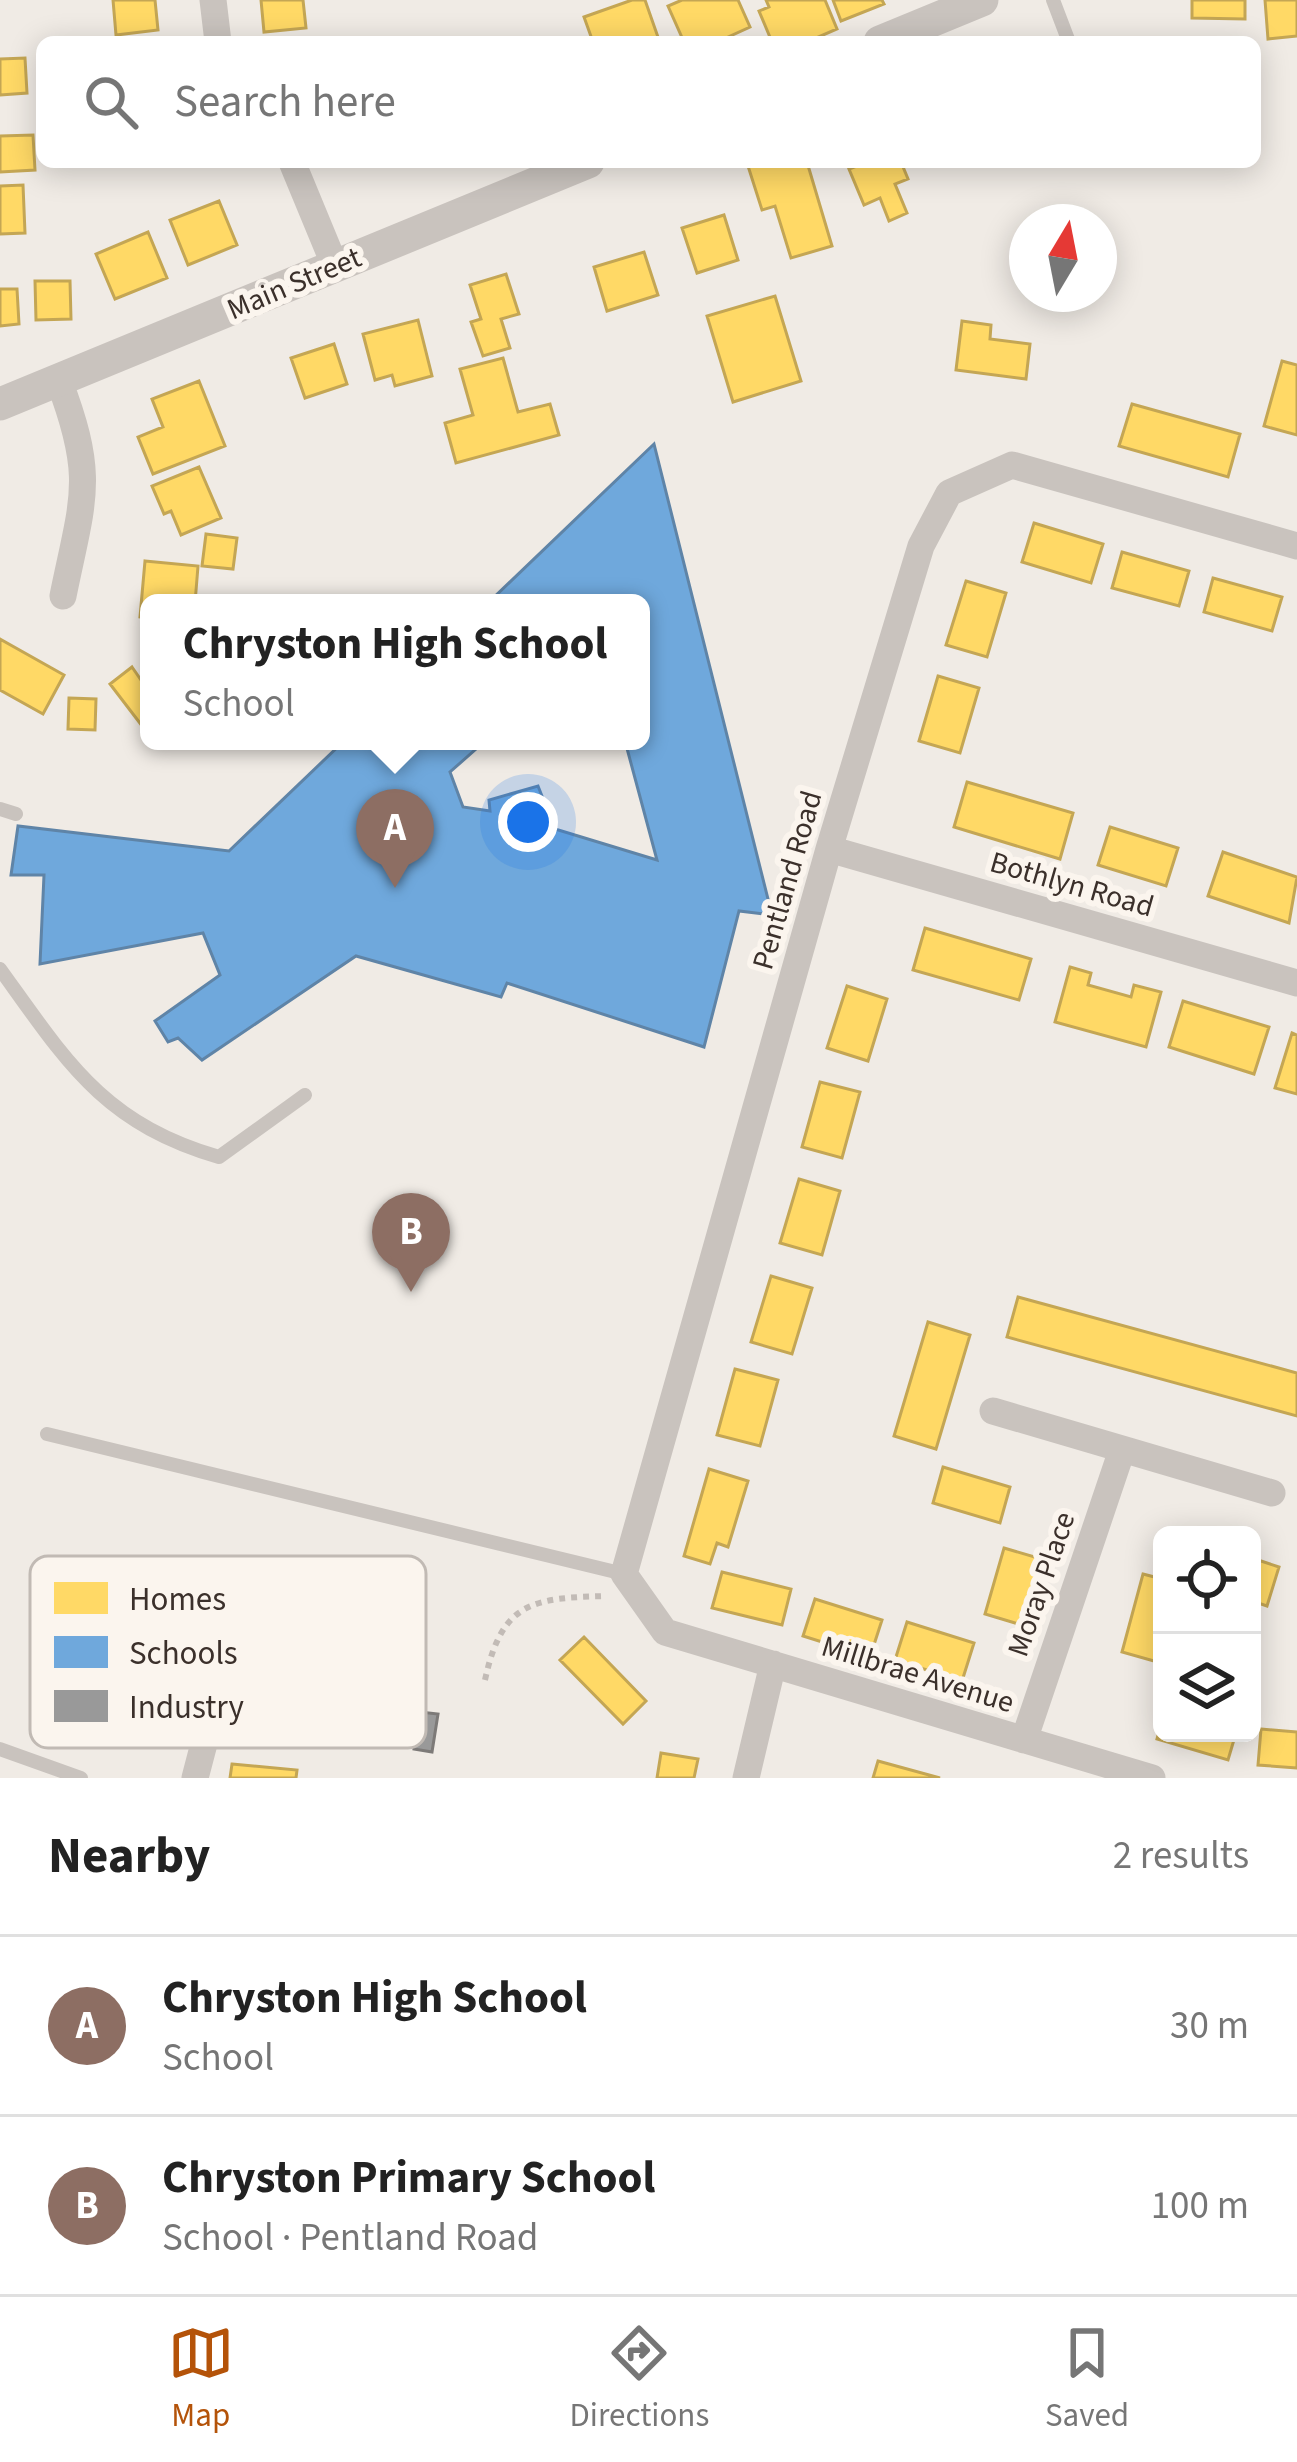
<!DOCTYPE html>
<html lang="en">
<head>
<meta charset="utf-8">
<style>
	body { margin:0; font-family:"Source Sans 3",sans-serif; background:#f6f6f6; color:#222 }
	.controls { position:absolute; right:36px; bottom:36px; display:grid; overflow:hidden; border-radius:18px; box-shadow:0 6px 30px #0003 }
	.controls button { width:108px; height:108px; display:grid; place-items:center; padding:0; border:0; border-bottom:3px solid #e0e0e0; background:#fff; color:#222; font:60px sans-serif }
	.compass { position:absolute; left:1009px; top:204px; width:108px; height:108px; border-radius:50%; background:#fff; box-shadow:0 6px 30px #0003; rotate:10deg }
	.you { position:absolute; left:528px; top:822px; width:42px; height:42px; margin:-30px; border:9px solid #fff; border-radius:50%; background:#1a73e8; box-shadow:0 0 0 18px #1a73e833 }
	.badge { display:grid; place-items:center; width:78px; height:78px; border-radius:50%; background:#b45309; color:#fff; font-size:39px; font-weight:700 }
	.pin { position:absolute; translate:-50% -99px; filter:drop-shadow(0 3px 6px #0008) }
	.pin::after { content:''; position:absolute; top:63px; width:42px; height:36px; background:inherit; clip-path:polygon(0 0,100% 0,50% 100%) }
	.popup { position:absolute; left:140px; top:594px; width:510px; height:156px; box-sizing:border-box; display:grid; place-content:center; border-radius:18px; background:#fff; filter:drop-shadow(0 3px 9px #0005); font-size:39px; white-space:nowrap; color:#767676 }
	.popup b { font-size:45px; color:#222 }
	.popup::after { content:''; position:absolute; left:50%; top:100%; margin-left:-24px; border:24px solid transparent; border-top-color:#fff }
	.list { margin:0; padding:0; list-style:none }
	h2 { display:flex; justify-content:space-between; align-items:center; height:156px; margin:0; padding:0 48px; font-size:51px }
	h2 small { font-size:39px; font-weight:400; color:#767676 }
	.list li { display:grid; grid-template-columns:78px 1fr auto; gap:36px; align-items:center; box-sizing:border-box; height:180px; padding:0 48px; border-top:3px solid #e0e0e0 }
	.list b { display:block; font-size:45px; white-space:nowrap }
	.list p { margin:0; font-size:39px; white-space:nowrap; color:#767676 }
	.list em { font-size:39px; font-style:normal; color:#767676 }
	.icon { flex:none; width:66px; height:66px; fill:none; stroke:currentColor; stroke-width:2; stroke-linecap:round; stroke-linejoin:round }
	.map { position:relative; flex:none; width:1297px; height:1778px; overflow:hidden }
	.search { position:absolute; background:#fff; box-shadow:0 6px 30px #0003; left:36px; right:36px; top:36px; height:132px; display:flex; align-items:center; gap:30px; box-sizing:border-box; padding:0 42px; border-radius:18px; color:#767676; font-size:45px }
	.sheet { height:516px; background:#fff }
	nav { display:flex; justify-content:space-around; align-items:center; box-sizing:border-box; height:168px; border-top:3px solid #e0e0e0; background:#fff; font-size:33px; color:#767676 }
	nav a { display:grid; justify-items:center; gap:6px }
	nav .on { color:#b45309 }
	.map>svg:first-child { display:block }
	.homes { fill:#ffd966; stroke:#c4a654; stroke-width:3 }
	.schools { fill:#6fa8dc; stroke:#5f84a7; stroke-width:3 }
	.industry { fill:#999; stroke:#7d7a78; stroke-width:3 }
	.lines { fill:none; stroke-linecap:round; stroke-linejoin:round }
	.path { stroke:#c2bbb6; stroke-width:6; stroke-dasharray:6 6; stroke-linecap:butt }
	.service { stroke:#c9c3be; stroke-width:14 }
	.minor { stroke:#c9c3be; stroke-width:27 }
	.tertiary { stroke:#c9c3be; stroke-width:33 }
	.labels { text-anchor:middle; stroke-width:12; stroke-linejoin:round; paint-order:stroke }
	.street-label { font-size:30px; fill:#3b302b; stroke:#fbf5ee }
	.key { fill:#fbf5ee; stroke:#c1bab4; stroke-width:3 }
	.key-label { font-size:33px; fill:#3b302b }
</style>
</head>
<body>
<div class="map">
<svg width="1297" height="1778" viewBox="0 0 1297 1778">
	<rect width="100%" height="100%" fill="#f0ebe5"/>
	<path class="homes" d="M 113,0 L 155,0 L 158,30 L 116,35 Z
		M 261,0 L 303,0 L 306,28 L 264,32 Z
		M 632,0 L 645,0 L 659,40 L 593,42 L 584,17 Z
		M 682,0 L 738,0 L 750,27 L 717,42 L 684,42 L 668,6 Z
		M 766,0 L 825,0 L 837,29 L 807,42 L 772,42 L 759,11 L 769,7 Z
		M 833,0 L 882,0 L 884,4 L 841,21 Z
		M 1192,0 L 1245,0 L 1245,19 L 1192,18 Z
		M 1265,0 L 1297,0 L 1297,36 L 1268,39 Z
		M 25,58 L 27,93 L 0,95 L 0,59 Z
		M 33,135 L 35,170 L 0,172 L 0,136 Z
		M 761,162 L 807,162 L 832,246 L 791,258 L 775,206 L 762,210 L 748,166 Z
		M 867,162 L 901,162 L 908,179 L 895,184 L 907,213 L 889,221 L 880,198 L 864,205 L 849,169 Z
		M 23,185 L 25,233 L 0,234 L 0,186 Z
		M 219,201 L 237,245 L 188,265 L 170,220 Z
		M 724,215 L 738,260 L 697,273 L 682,228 Z
		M 148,232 L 167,278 L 115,299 L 96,254 Z
		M 644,252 L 658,295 L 607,311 L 594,267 Z
		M 506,274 L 519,314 L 501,319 L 510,348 L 483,356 L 471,322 L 481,319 L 470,285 Z
		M 35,281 L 70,281 L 71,319 L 36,320 Z
		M 0,289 L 17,289 L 19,324 L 0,326 Z
		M 775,296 L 801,381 L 733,402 L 707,316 Z
		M 418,320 L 432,376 L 395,386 L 392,375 L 375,380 L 363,334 Z
		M 962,321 L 991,325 L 990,339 L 1030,344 L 1026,379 L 956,370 Z
		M 334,344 L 347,384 L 305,398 L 291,358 Z
		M 503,358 L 518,412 L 550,404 L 559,435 L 456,463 L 445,423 L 473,415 L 460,369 Z
		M 1282,361 L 1297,365 L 1297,435 L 1264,426 Z
		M 199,381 L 225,446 L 153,474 L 138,437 L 163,427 L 152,399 Z
		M 1132,404 L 1240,434 L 1228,477 L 1119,446 Z
		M 199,467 L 221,518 L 181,535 L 171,511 L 164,514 L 152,486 Z
		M 1034,523 L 1103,544 L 1091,583 L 1022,562 Z
		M 206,534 L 237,538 L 233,569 L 202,566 Z
		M 1122,552 L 1189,571 L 1179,606 L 1112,588 Z
		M 145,561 L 198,566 L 195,603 L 149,603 L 149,618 L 140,617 Z
		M 1213,578 L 1282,597 L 1272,631 L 1204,612 Z
		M 966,581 L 1006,593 L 987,657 L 946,645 Z
		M 0,639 L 64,675 L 43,714 L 0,690 Z
		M 132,667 L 141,680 L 149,673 L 146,731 L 110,684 Z
		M 938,676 L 979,688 L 960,753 L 919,741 Z
		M 69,698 L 96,699 L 95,730 L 68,729 Z
		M 967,782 L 1073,813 L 1060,859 L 954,827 Z
		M 1110,827 L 1178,848 L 1166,886 L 1098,865 Z
		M 1223,852 L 1297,877 L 1289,923 L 1208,896 Z
		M 925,928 L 1031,959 L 1019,1000 L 913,970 Z
		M 1070,967 L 1091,973 L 1088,985 L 1131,997 L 1134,985 L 1161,992 L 1146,1047 L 1055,1022 Z
		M 847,986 L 887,999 L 868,1061 L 827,1048 Z
		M 1183,1001 L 1269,1027 L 1254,1074 L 1169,1047 Z
		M 1292,1033 L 1297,1035 L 1297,1094 L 1275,1088 Z
		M 820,1082 L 860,1092 L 842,1158 L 802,1147 Z
		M 799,1179 L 840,1191 L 822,1255 L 780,1243 Z
		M 771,1276 L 812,1288 L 792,1354 L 751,1342 Z
		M 1018,1297 L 1297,1373 L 1297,1416 L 1007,1337 Z
		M 928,1322 L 970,1335 L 936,1449 L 894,1436 Z
		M 735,1369 L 778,1380 L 760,1446 L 717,1435 Z
		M 943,1467 L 1010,1487 L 1000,1523 L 933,1503 Z
		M 709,1469 L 748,1481 L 728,1547 L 717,1543 L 710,1564 L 684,1556 Z
		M 1004,1548 L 1045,1560 L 1025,1626 L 985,1614 Z
		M 1252,1558 L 1279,1567 L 1267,1606 L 1252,1601 Z
		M 722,1572 L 791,1589 L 782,1625 L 712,1608 Z
		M 1143,1574 L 1162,1579 L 1161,1663 L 1122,1652 Z
		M 263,1583 L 306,1591 L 301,1619 L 317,1620 L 315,1637 L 297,1634 L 297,1641 L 254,1633 Z
		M 815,1599 L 882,1620 L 870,1657 L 803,1636 Z
		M 907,1622 L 974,1643 L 962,1681 L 895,1660 Z
		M 584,1637 L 646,1701 L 623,1724 L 560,1660 Z
		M 1162,1721 L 1162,1733 L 1236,1733 L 1228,1760 L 1157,1739 Z
		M 1261,1729 L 1297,1732 L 1297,1768 L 1258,1765 Z
		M 661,1753 L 698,1759 L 694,1778 L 657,1778 Z
		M 878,1761 L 940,1778 L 873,1778 Z
		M 232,1764 L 297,1770 L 296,1778 L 230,1778 Z"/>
	<path class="schools" d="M 654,444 L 772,915 L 739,911 L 704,1047 L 507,983 L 501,997 L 356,956 L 202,1060 L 178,1038 L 168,1042 L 155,1021 L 220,975 L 203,933 L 40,964 L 44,875 L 11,875 L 18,826 L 229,851 L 344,741 L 485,741 L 450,772 L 463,807 L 490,811 L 489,800 L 538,786 L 555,829 L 657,860 L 625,741 L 641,741 L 641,603 L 488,603 Z"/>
	<path class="industry" d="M 302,1679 L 317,1681 L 313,1714 L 297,1711 Z
		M 349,1684 L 373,1686 L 370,1714 L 345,1711 Z
		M 420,1712 L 438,1714 L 432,1752 L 414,1749 Z"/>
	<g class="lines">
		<path class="path" d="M 258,1653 L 373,1672
			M 485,1680 C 502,1601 533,1598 607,1596"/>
		<path class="service" d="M 1053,0 L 1069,42
			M 0,809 L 16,814
			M 0,969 C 67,1062 103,1123 219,1157 L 305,1095
			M 47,1434 L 624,1574
			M 0,1749 L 81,1778"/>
		<path class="minor" d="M 213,0 L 218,42
			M 292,162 L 335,266
			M 59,381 C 96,478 83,498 63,596
			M 829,849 L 1297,983
			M 993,1411 L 1272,1493
			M 1024,1740 L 1122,1450
			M 195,1778 L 241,1602
			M 746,1778 L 773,1664
			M 1152,1778 L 665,1632 L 624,1574 L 829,849 L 921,546 L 949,493 L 1012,465 L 1297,546"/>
		<path class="tertiary" d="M 880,42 L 982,0
			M 0,404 L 588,162"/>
	</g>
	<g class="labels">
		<g class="street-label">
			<text transform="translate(294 283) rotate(-23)" y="10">Main Street</text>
			<text transform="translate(787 880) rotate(-74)" y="10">Pentland Road</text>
			<text transform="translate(1072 884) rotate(16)" y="10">Bothlyn Road</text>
			<text transform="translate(1041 1584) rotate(-71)" y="10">Moray Place</text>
			<text transform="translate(918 1674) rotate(17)" y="10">Millbrae Avenue</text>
		</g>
	</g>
	<rect x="30" y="1556" width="396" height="192" rx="18" class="key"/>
	<rect x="54" y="1582" width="54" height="32" fill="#ffd966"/>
	<rect x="54" y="1636" width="54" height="32" fill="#6fa8dc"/>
	<rect x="54" y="1690" width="54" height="32" fill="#999"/>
	<g class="key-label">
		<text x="129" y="1610">Homes</text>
		<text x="129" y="1664">Schools</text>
		<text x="129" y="1718">Industry</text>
	</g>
</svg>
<div class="controls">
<button><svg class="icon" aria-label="locate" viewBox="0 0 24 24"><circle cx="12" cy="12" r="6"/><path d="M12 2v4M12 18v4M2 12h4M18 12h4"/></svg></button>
<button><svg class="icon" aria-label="layers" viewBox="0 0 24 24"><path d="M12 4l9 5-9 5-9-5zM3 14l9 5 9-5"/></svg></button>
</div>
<svg class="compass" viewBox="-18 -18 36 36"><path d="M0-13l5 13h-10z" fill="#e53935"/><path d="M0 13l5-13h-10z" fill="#767676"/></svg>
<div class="you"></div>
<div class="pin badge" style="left:395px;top:888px;background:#8d6e63">A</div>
<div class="popup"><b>Chryston High School</b>School</div>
<div class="pin badge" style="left:411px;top:1292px;background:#8d6e63">B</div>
<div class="search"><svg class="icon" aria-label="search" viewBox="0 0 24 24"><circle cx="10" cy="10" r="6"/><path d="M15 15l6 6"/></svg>Search here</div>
</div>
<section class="sheet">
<h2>Nearby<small>2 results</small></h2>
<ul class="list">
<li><span class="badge" style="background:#8d6e63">A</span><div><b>Chryston High School</b><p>School</p></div><em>30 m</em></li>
<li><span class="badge" style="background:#8d6e63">B</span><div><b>Chryston Primary School</b><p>School · Pentland Road</p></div><em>100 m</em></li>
</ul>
</section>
<nav>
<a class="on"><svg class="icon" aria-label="map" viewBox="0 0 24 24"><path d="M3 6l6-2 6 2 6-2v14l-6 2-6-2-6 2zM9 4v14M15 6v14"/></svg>Map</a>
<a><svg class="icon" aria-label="directions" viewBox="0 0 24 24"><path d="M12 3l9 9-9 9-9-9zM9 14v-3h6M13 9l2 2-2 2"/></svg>Directions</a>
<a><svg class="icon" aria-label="saved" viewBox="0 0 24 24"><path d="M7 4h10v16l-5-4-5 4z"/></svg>Saved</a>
</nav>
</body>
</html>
